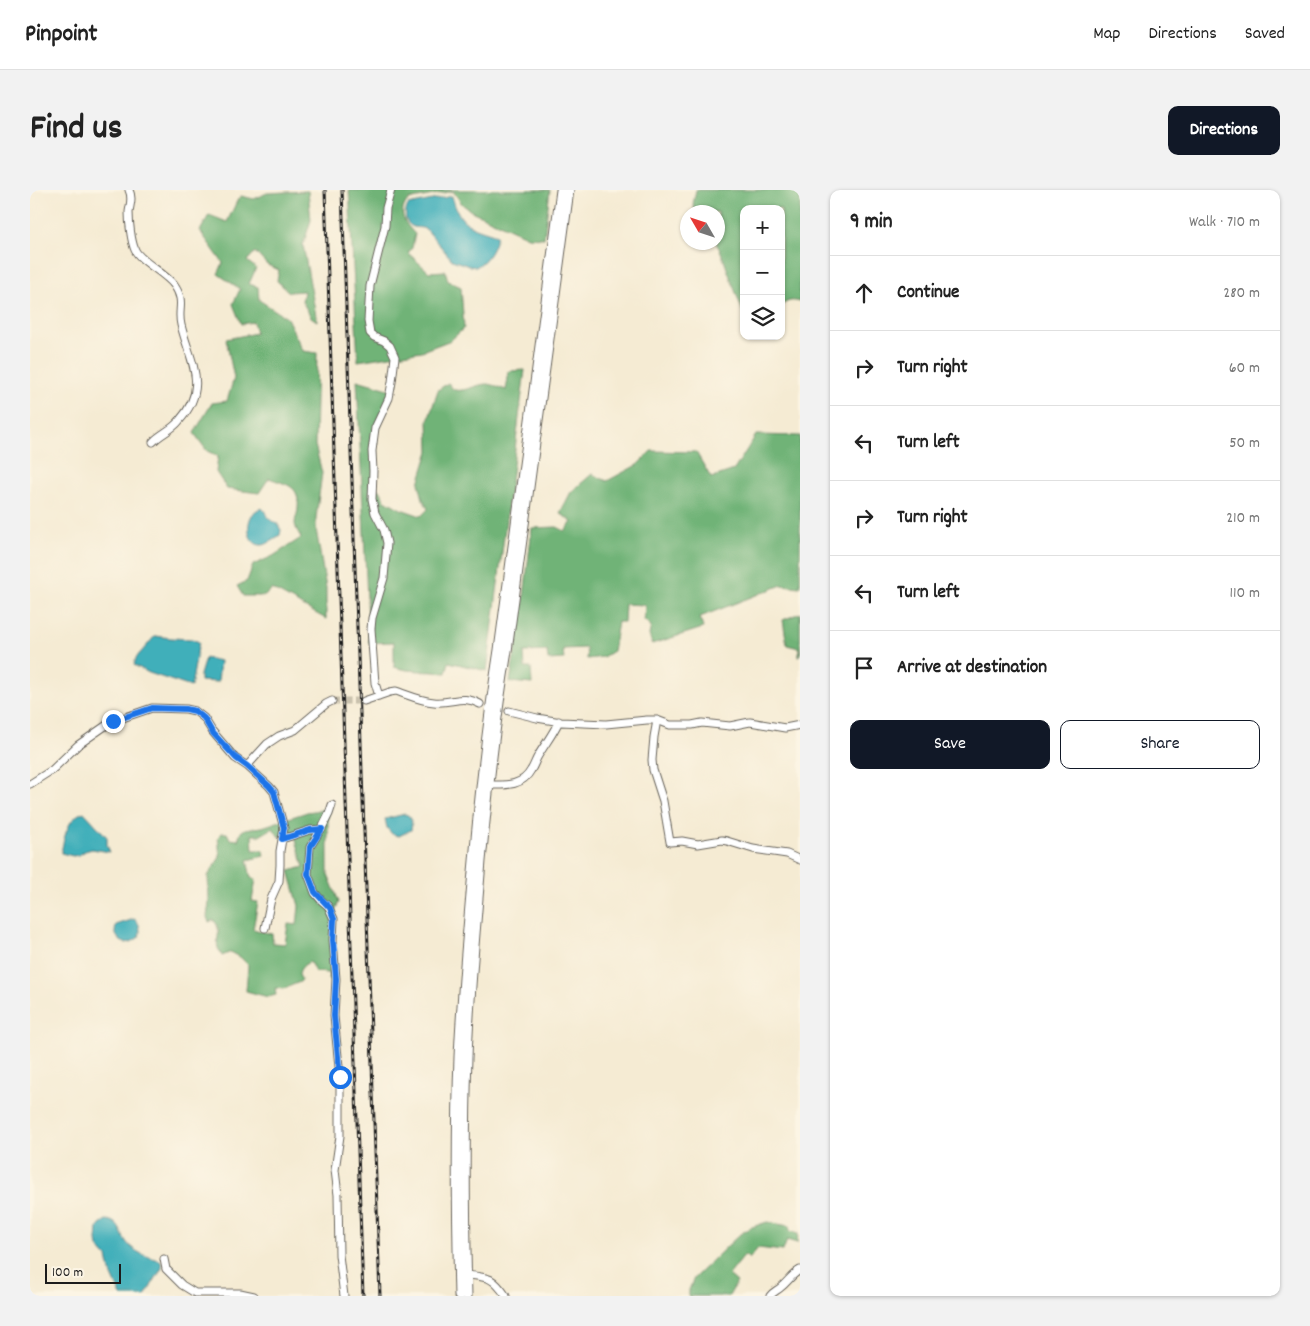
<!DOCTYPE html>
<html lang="en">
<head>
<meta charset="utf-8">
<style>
	body { margin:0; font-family:Dekko,sans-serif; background:#f2f2f2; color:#222 }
	.controls { position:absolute; right:15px; top:15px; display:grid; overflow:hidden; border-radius:10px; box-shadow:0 1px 4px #0004 }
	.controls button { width:45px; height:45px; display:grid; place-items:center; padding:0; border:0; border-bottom:1px solid #e0e0e0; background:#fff; color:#222; font:25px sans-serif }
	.compass { position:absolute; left:650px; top:15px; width:45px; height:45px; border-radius:50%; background:#fff; box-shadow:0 1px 4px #0004; rotate:309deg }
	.scale { position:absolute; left:15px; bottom:12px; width:76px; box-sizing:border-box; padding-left:5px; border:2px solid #1c1c1c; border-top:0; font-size:14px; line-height:18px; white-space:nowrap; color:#1c1c1c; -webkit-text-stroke:4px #fcf5e5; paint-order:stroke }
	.stop { position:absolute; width:15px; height:15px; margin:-11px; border:4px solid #1a73e8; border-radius:50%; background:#fff }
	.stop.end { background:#1a73e8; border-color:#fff; box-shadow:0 1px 5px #0008 }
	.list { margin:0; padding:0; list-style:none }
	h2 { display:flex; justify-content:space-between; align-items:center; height:65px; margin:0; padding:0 20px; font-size:21px }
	h2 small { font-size:16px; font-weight:400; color:#767676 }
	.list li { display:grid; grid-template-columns:32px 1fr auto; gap:15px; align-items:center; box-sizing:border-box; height:75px; padding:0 20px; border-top:1px solid #e0e0e0 }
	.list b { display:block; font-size:19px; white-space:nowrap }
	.list em { font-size:16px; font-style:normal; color:#767676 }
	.actions { display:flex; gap:10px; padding:15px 20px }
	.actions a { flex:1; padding:11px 0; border:1px solid #111827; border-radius:10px; text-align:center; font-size:18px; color:#111827 }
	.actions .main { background:#111827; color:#fff }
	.icon { flex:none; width:28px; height:28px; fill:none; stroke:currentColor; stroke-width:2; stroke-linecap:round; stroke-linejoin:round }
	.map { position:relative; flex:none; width:770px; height:1106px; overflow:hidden; border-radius:10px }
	header { display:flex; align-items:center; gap:30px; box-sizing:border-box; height:70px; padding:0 25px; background:#fff; border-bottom:1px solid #e0e0e0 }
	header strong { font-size:24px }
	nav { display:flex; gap:28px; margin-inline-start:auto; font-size:18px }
	.intro { display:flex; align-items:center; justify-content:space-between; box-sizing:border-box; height:120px; padding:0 30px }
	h1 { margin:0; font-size:35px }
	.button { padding:12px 22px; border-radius:10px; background:#111827; color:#fff; font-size:18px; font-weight:700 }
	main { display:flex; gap:30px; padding:0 30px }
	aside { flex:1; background:#fff; border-radius:10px; box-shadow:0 1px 4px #0004 }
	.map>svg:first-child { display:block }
	.forest { fill:#6fb377; stroke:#46684a; fill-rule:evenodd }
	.water { fill:#3fafba; stroke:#2e666b }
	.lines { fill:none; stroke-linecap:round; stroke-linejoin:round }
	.minor-tunnel { stroke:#cac2ae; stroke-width:7; stroke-dasharray:7 3.5; stroke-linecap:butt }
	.minor-casing { stroke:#68645c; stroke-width:9 }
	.major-casing { stroke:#68645c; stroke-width:11 }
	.minor { stroke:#fff; stroke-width:7 }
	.major { stroke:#fff; stroke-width:9 }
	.rail-casing { stroke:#1c1c1c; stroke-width:3 }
	.rail { stroke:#fcf5e5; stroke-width:1; stroke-dasharray:4; stroke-linecap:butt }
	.route { stroke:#1a73e8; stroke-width:6 }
</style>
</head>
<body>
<header>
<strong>Pinpoint</strong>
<nav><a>Map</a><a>Directions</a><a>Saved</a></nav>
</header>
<div class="intro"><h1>Find us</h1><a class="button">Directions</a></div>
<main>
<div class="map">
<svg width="770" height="1106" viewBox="0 0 770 1106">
	<rect width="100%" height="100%" fill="#fcf5e5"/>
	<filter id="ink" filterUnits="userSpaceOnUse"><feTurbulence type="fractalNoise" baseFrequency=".02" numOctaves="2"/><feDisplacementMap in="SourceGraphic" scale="10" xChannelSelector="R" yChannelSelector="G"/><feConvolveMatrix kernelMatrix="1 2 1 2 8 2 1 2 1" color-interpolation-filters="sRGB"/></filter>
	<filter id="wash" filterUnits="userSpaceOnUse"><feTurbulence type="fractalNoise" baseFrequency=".0096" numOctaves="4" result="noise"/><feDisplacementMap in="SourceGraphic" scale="20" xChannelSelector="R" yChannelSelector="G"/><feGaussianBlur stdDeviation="1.12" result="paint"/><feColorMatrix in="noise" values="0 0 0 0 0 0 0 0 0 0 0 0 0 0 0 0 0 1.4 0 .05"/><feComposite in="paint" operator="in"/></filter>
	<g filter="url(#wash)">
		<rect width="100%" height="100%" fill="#f5ebd3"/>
		<path class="forest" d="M 319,0 L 520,0 L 514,48 L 498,47 L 441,21 L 432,14 L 423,1 L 378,10 C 367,23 375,34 385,44 L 382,58 L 378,63 L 399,82 L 415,81 L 416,83 L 418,91 L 431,97 L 434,138 L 421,150 L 392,161 L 328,171 Z
			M 666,0 L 770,0 L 770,112 C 762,110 758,110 751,116 L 751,19 L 714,19 L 714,125 L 691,62 L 686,53 L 688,52 L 688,22 L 665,22 L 663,14 Z
			M 278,1 L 281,30 L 273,55 L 287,131 L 281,127 L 272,111 L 274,101 L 259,102 L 247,91 L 249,80 L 237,75 L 225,62 L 217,71 L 226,78 L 219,94 L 228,97 L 229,110 L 257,128 L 273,161 L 287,163 L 285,255 L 292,283 L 286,328 L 286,339 L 296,398 L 296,429 L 242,399 L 235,406 L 213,406 L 207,396 L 217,391 L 223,375 L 243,366 L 271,348 C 269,343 265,338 265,333 C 265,328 268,323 268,318 C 270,295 257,295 239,288 L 229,303 L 197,299 L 186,282 L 188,266 L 177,261 L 164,243 L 182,213 L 197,211 L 204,188 L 196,149 L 226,143 L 223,132 L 211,134 L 203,114 L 210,99 L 188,84 L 193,73 L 170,41 L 179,25 L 197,32 L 208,9 L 211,6 L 224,9 L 237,3 Z
			M 495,180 L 457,481 L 419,472 L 416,483 L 377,480 L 364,477 L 364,452 L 339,453 L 327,190 L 362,200 L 346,246 L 346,299 L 350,300 L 355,310 L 371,319 L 391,326 L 398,319 L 393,309 L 389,293 L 399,261 L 398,231 L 408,200 L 418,193 C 420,194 421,197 423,199 C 430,204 448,194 456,194 C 462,194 470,198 476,200 L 479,181 Z
			M 726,245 L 770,246 L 770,397 L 752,395 L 670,427 L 673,438 L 622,454 L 619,445 L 621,436 L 614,430 L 615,415 L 595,414 L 594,432 L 588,432 L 583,461 L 573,467 L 557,469 L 556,458 L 533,459 L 534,469 L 518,470 L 517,461 L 494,462 L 495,478 L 501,478 L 502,494 L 480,492 L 493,415 L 502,338 L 527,337 L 535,341 L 542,332 L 530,323 L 541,302 L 562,284 L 577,291 L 607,275 L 621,261 L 666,262 L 681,288 L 704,280 Z
			M 770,423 L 770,466 L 769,466 L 769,458 L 757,455 L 753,430 Z
			M 298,619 L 298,684 L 309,712 L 302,728 L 303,793 L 300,792 L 298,783 L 285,782 L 280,772 C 274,774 269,779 269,785 L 272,790 L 270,792 L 253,799 L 245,798 L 246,805 L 238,807 L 216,801 L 218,775 L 210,767 L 201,762 L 192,766 C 191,763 189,761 188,758 C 185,748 193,742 184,730 L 179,732 L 177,727 L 179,712 L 178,686 L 190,667 L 188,647 L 192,643 L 197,643 L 200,649 L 208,650 L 211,642 L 215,639 L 232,637 L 277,622 ZM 243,638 L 249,647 L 264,643 L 274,677 L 259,681 L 269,716 L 267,735 L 258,734 L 255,754 L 243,753 L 242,744 L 223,739 L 228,712 L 222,711 L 226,689 L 221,688 L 217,670 L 234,666 L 233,660 L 223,660 L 222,645 L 231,645 Z
			M 737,1032 L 759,1036 L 760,1041 L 768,1044 L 767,1053 L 757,1050 L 753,1061 L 728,1058 L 719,1069 L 715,1065 L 699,1085 L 707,1092 L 699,1106 L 659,1106 L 659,1100 L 664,1088 L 710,1044 L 722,1037 Z"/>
		<path class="water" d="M 422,6 C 430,36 440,36 467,45 C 464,58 458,70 446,77 L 439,76 L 422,70 L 397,40 C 392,37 389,38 384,37 C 374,34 374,23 378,15 Z
			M 232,318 C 239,326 237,330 247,333 L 251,340 L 250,345 C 245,348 239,354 233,355 C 215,357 213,322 232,318 Z
			M 125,446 L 141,448 L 162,449 L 169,452 L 161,497 L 119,483 L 104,475 L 106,468 Z
			M 175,468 L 190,471 L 188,492 L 170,491 L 170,485 Z
			M 54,622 L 77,647 L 77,655 L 80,662 L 62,659 L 55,661 L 49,665 L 43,666 L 31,663 C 34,649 37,627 54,622 Z
			M 375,624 C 383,626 382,634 381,640 L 369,646 L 362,644 L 357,638 L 355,629 Z
			M 104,729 C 110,732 111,741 109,747 C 99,755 90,756 85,742 L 86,735 Z
			M 76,1030 C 92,1031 90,1047 100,1056 C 107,1063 120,1068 130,1070 L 132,1076 L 132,1078 L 115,1106 L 91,1106 L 80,1081 L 77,1067 L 68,1057 L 67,1050 L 68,1038 L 70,1034 Z"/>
	</g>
	<g filter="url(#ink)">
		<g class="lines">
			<path class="minor-tunnel" d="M 302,511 L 334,511"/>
			<defs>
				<path id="minor" d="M 99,0 C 103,8 100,14 99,22 C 99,32 101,51 105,60 C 110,71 135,83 144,95 C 156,112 147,119 151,135 C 160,172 180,197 149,231 C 142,240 130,244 123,252
					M 349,506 L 345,493 L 341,439 L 342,428 L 354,388 L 357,353 L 354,340 L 345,323 L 342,309 L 343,281 L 342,261 L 345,238 L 359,208 L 362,192 L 365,167 L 360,156 L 354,151 L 344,147 L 340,143 L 338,131 L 340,96 L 355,36 L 356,18 L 361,0
					M 334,511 L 360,502 L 366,501 C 378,505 391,511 404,512 C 422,514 432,504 450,514
					M 479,521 L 507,528 L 531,532 L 576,534 L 617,530 L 627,530 L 640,535 L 662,535 L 672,533 L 700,536 L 720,532 L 755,538 L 770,535
					M 627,530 L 624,547 L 622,570 L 623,580 L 633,611 L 640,652 L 652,651 L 668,654 L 692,650 L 697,651 L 723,659 L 757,664 L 770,670
					M 217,576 L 239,596 L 244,602 L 254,638 L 250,661 L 250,675 L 249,691 L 241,709 L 235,738
					M 0,594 L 22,580 L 48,555 L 81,532 L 122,518 L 156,519 L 165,521 L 174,528 L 182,541 L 205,568 L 217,576 L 237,554 L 249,546 L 265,540 L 296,514 L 302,511
					M 458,595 C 474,595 492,597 501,580 C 504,576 505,571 508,566 C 515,554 523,544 529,531
					M 302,615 L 299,624 L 293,636 L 280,657 L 278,684 L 285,703 L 291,710 L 298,716 L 304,729 L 303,750 L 306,789 L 304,826 L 310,887 L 310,946 L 305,980 L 308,1005 L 309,1065 L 314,1106
					M 252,649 L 280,640 L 292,639
					M 134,1069 L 136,1079 L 152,1095 L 165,1103 L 210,1103 L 224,1106
					M 436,1085 C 459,1087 463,1087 476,1106
					M 740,1106 C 743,1102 746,1101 750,1098 C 758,1092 761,1085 770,1080"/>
				<path id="major" d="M 429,1106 C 427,1026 426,947 429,867 C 432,801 438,736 444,671 C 450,600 458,530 469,460 L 531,0
					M 437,1106 C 435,1026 434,947 437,868 C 439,802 446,737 451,671 C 458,601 465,531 477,461 L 539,0"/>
			</defs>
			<use href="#minor" class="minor-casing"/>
			<use href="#major" class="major-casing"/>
			<use href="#minor" class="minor"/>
			<use href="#major" class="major"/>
			<defs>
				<path id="rail" d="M 295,0 L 333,1106
					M 312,0 L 350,1106"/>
			</defs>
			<use href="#rail" class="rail-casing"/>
			<use href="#rail" class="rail"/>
		</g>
	</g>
	<g class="lines" filter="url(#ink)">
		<path class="route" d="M 83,531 L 122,518 L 156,519 L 165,521 L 169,524 L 174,528 L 182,542 L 206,568 L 217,576 L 239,596 L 244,602 L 254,638 L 252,649 L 280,640 L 292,639 L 280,657 L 278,684 L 285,702 L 300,718 L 304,729 L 303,750 L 306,789 L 304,826 L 310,887"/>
	</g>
</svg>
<div class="controls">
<button>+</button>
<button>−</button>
<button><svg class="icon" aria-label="layers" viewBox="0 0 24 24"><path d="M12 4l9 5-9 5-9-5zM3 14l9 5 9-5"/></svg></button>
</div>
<svg class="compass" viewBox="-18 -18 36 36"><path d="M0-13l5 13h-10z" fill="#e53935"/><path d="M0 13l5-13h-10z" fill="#767676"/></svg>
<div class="scale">100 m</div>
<div class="stop" style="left:310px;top:887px"></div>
<div class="stop end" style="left:83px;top:531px"></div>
</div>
<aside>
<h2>9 min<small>Walk · 710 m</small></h2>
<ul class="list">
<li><svg class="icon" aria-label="ahead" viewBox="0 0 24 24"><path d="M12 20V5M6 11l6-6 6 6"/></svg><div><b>Continue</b></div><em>280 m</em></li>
<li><svg class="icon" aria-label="right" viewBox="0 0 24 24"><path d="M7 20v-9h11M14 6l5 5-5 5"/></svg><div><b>Turn right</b></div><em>60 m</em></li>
<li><svg class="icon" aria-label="left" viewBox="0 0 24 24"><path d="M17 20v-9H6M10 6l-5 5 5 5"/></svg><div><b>Turn left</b></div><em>50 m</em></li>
<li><svg class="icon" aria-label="right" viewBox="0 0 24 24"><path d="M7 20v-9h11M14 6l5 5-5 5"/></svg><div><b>Turn right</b></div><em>210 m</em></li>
<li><svg class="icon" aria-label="left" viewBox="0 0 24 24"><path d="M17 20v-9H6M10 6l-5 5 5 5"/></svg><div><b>Turn left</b></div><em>110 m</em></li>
<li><svg class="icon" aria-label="arrive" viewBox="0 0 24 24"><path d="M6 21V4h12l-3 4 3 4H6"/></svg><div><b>Arrive at destination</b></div></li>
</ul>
<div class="actions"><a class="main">Save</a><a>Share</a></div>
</aside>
</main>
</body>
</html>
